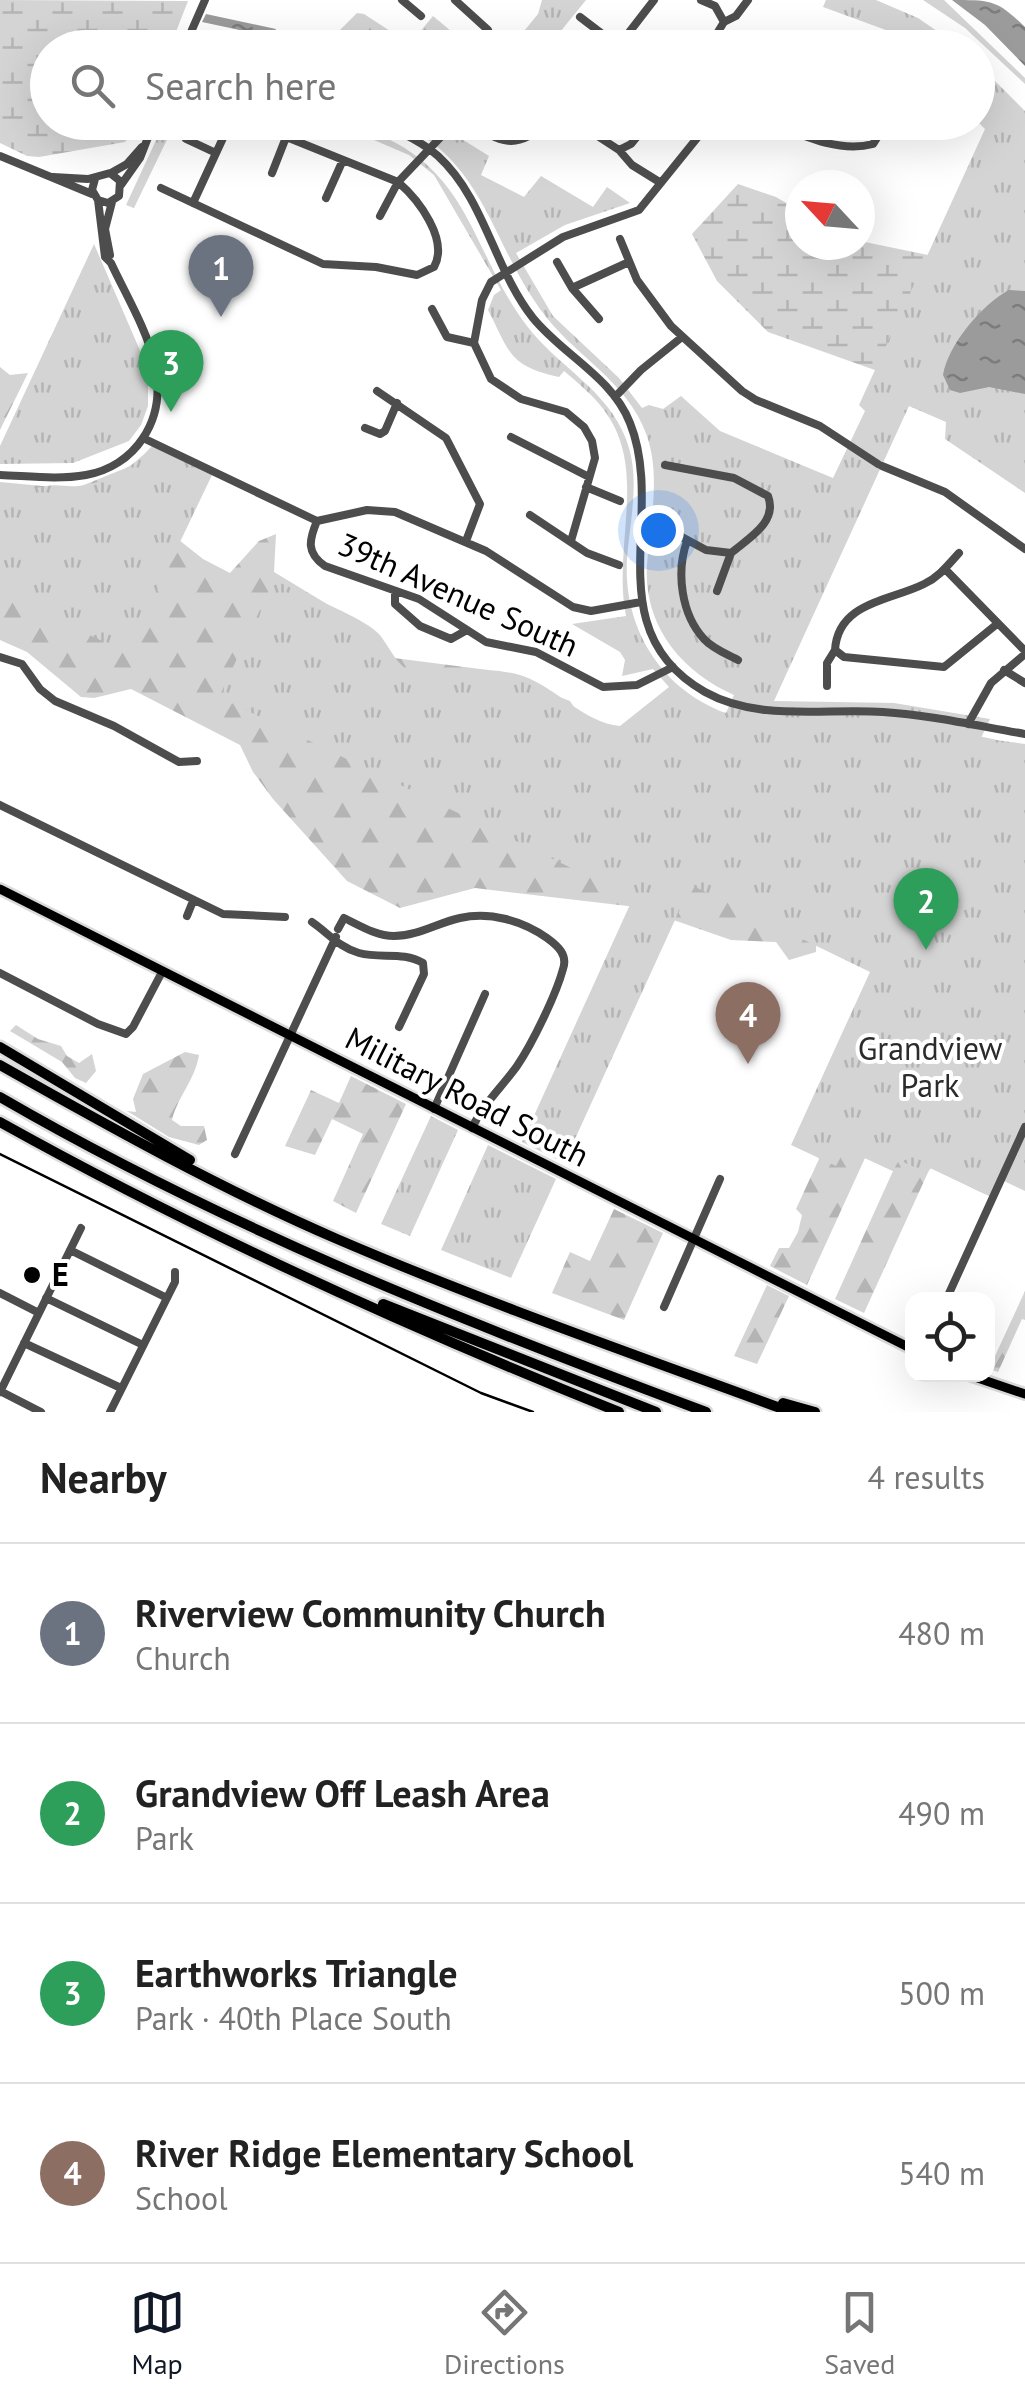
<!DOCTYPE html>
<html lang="en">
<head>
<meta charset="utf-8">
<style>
	body { margin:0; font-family:"PT Sans",sans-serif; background:#f6f6f6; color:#222 }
	.controls { position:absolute; right:30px; bottom:30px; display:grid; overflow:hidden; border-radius:20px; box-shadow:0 10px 40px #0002 }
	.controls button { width:90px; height:90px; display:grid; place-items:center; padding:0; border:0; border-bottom:2px solid #e0e0e0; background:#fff; color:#222; font:50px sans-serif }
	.compass { position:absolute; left:785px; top:170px; width:90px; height:90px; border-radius:50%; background:#fff; box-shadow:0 10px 40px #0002; rotate:296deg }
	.you { position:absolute; left:658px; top:530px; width:35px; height:35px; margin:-25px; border:8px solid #fff; border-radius:50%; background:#1a73e8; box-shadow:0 0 0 15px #1a73e833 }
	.badge { display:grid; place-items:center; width:65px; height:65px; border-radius:50%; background:#111827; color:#fff; font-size:32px; font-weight:700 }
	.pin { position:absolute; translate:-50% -82px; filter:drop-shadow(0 2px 5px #0008) }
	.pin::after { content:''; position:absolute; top:52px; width:35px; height:30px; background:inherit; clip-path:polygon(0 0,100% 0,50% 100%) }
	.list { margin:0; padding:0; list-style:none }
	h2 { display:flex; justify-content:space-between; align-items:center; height:130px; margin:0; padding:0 40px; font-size:42px }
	h2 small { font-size:32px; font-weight:400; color:#767676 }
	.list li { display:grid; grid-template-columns:65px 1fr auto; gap:30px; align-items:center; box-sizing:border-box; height:180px; padding:0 40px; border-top:2px solid #e0e0e0 }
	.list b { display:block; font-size:38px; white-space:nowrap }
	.list p { margin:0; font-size:32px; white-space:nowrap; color:#767676 }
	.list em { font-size:32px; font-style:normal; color:#767676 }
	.icon { flex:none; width:55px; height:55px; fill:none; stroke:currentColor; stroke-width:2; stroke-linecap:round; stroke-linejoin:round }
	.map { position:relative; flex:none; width:1025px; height:1412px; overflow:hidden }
	.search { position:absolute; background:#fff; box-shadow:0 10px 40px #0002; left:30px; right:30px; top:30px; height:110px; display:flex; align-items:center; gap:25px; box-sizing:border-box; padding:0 35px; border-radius:55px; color:#767676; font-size:38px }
	.sheet { height:850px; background:#fff }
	nav { display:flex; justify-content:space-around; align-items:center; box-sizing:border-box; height:140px; border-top:2px solid #e0e0e0; background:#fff; font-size:28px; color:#767676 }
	nav a { display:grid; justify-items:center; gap:5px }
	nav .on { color:#111827 }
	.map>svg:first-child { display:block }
	.forest { fill:url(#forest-firs) }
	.wetland { fill:url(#wetland-marsh) }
	.park { fill:url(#park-tufts) }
	.water { fill:url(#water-ripples) }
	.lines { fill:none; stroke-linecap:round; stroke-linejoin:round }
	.major-casing { stroke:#dbdbdb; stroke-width:14 }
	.highway-casing { stroke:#dbdbdb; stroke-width:15 }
	.minor { stroke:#4d4d4d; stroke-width:8 }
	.major { stroke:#000; stroke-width:9 }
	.highway { stroke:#000; stroke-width:10 }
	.tram { stroke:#000; stroke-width:2.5 }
	.poi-dot { fill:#000; stroke:#fff; stroke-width:4 }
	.labels { text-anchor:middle; stroke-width:8; stroke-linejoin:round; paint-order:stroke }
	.street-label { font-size:32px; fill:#000; stroke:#fff }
	.park-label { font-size:32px; fill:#2b2b2b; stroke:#fff }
	.poi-label { font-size:32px; font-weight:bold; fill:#000; stroke:#fff; text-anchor:start }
</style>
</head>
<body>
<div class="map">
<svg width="1025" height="1412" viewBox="0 0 1025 1412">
	<defs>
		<pattern id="forest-firs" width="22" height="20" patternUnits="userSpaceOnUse" patternTransform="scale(2.5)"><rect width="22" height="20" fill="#d4d4d4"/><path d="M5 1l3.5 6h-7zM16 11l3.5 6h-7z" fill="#b4b4b4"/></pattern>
		<pattern id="wetland-marsh" width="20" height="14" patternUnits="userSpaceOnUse" patternTransform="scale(2.5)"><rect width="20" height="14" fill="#d4d4d4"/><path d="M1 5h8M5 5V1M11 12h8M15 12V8" fill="none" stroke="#b4b4b4"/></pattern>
		<pattern id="park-tufts" width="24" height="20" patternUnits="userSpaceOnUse" patternTransform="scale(2.5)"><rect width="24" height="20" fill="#d4d4d4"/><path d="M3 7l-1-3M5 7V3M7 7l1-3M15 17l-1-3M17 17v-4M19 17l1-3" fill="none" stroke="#b4b4b4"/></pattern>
		<pattern id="water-ripples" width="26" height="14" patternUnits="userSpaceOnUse" patternTransform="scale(2.5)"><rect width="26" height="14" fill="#9b9b9b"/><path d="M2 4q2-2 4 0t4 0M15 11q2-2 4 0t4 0" fill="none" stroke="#7c7c7c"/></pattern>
	</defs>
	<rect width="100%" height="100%" fill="#fff"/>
	<path class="forest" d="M 357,13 L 364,14 L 410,44 L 433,16 L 470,47 L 482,36 L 485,47 L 317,47 L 328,42 Z
		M 0,367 L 10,375 L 28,373 L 0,430 Z
		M 153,457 L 179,540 L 203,559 L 230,573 L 259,541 L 276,534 L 274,572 L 365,627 L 394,658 L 488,670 L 570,701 L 584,722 L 626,734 L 724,713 L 785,722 L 946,729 L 1025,746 L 818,876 L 816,952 L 789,960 L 776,942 L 731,940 L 636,907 L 475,888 L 400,908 L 347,881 L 273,799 L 253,772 L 240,745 L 131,689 L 94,698 L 81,697 L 27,652 L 0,640 L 0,482 L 74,489 Z
		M 16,1025 L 38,1039 L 61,1046 L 67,1056 L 79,1063 L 92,1054 L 96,1071 L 86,1083 L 75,1078 L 62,1062 L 10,1031 Z
		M 185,1052 L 199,1055 C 195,1080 178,1096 172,1120 L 181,1126 L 204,1126 L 207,1140 L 199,1145 L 169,1137 L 127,1111 L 136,1112 L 133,1099 L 143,1074 Z
		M 351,1076 L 406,1104 L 356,1213 L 333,1201 L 363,1134 L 332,1119 L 315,1155 L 285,1146 L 311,1090 L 339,1103 Z
		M 807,1135 L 1001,1179 L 985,1194 L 930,1168 L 864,1313 L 835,1299 L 893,1171 L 865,1158 L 807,1285 L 770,1266 L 779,1248 L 789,1248 L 798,1232 L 802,1215 L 796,1209 L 819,1159 Z
		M 614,1209 L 663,1233 L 624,1320 L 552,1293 L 570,1252 L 590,1261 Z
		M 767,1285 L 789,1296 L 757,1364 L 734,1356 Z
		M 1025,1291 L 1025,1320 L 1022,1319 L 998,1372 L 989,1369 Z"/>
	<path class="wetland" d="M 0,0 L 188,1 L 170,47 L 48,48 L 48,122 L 139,123 L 125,142 L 39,157 L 27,156 L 0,143 Z
		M 738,184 L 776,197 L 800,211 L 800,245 L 860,245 L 860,241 L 928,255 L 886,374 L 768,332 L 717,281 L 692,234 Z"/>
	<path class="park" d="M 542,0 L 586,0 L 556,37 L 565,45 L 562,47 L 511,47 L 538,14 Z
		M 826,0 L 876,0 L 918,18 L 960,47 L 919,47 L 894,33 L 823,7 Z
		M 923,0 L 944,0 L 1025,78 L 1025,84 L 965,28 Z
		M 978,64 L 1025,111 L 1025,493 L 945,439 L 946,422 L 909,406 L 774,701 L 894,703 L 990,719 L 981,738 L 1025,744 L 1025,1191 L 1002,1180 L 993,1198 L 931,1168 L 927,1173 L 899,1160 L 893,1171 L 845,1149 L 836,1166 L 791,1145 L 870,972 L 691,885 L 564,1163 L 522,1142 L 633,898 L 219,697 L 274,580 C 296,591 365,618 379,634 C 393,651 397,670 422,676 C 438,666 449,668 467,669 C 485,670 505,670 523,676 C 557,688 584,723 620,726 L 669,687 L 653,669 L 622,676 L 625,660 L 620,652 L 572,624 L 626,616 C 612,546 649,470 604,410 C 593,395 578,383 564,371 L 559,377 C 508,366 510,352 488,310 L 494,295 L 501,290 L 434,175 L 409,155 L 334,123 C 353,123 366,129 384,137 C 472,177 474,257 527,326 C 558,367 607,389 626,439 C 641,478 630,519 627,559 C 623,628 661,689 726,713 L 734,695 C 681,672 643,625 647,565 C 650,522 661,478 647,436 C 627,379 573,356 540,309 C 490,239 485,165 401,123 L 443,123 L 444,128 L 489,156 L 481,175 L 524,197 L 541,176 L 593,207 L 607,187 L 630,203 L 565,225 L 516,253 L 553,316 L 619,378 L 642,408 L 649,405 L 663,409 L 681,396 L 720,431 L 833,478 L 865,411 L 859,405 L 985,129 L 978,122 Z
		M 164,123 L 175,123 L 134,208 L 126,205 Z
		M 94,244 L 148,369 L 148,406 L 141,425 L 129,441 L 73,463 L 0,464 L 0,446 Z
		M 152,446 L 212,475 L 127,653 L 0,592 L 0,487 C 18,493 28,489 46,486 C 57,484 67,487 78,486 C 108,483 132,468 152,446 Z
		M 431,1116 L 458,1130 L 410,1236 L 381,1224 Z
		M 488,1145 L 556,1179 L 511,1278 L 441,1250 Z"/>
	<path class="water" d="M 952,0 C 992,0 997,0 1025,27 L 1025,66 L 985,25 Z
		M 206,14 L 276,29 L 272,37 L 202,22 Z
		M 1009,290 L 1025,291 L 1025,394 L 989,387 L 960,393 L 950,390 L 943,375 C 948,345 982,304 1009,290 Z"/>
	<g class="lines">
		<defs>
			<path id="major" d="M 0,889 L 912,1349
				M 966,1374 L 1025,1394"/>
			<path id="highway" d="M 0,1047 L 190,1160
				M 0,1065 C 110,1127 221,1189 337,1239 C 486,1303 639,1356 791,1412
				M 0,1097 C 224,1227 464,1322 706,1412
				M 0,1122 C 199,1233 407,1327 619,1412
				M 383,1304 L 656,1412
				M 783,1403 L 815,1412"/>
		</defs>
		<use href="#major" class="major-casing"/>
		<use href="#highway" class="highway-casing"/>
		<path class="minor" d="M 402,0 L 421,16
			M 455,0 L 488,30 L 495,48
			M 701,0 L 715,6 L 724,22
			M 580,17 L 618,46
			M 184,48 L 205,0
			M 617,48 L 654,0
			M 708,48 L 724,22 L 736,16 L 748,0
			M 803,48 L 817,41 L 838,48
			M 379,122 C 400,132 421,141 438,156 C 485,199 494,269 533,318 C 563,355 612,377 630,423 C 667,515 595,629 705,692 C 759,722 824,708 883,712 C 931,715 978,726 1025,734
			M 468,122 C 500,142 517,152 547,122
			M 576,122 L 619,150 L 632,165 L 661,183
			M 770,122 C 802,135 838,153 873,144 L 887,122
			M 811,138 L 819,122
			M 186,139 L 216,153
			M 619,150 L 631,144 L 649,122
			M 0,156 L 92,194
			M 111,173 L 127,164 L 142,147
			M 272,173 L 292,122
			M 53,177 L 88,179 L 110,173 L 120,181 L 119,196 L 108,203 L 98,200 L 92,190 L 95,179
			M 121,185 L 140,158 L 154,122
			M 161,188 L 323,264 L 376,267 L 417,275 L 434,267 C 449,240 419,200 398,182 L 249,122
			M 326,198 L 343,160
			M 193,203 L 223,138 L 235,122
			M 380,216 L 398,182 L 455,122
			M 620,239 L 637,280 L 671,326 L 742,391 L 756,400 L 820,426 L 878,464
			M 110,255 L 105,229 L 112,202
			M 557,262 L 572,288 L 599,319
			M 572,288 L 629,262
			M 432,309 L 447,337 L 474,343
			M 377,391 L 446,438 L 480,504 L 466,541
			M 615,397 L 641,370 L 682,337
			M 365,428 L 380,434 L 385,431 L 397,403
			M 511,437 L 589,477
			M 143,438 L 317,521
			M 665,465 L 734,478 L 768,496 C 778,522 749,538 731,553
			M 882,466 L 945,492 L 1025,549
			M 0,475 C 28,476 58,480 86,475 C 109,471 130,458 143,438 C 181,381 136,317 111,263 L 105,257 L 98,200
			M 586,487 L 620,501
			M 530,515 L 587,553 L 619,565
			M 643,516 L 706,550 L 731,553
			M 317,521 C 309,540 306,553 325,566 L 419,599 L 486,642 L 536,652 L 603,687 L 637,685 L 673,667
			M 317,521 L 367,510 L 395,512 L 486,551 L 573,607 L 591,611 L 641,602
			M 642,524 L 672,538 L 682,538
			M 571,541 L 595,458 L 592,441 L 584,427 L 566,412 L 521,399 L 491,379 L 474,343 L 482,300 L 491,282 L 563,237 L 639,210 L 710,122
			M 687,541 C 676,572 681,614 704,639 C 713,649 727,654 738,660
			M 945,569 L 1025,651
			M 717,591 L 731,553
			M 395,592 L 395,604 L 420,626 L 451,639 L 467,630
			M 835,650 C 838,602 890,601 924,584 C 939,577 948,565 959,553
			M 0,657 L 22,664 L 40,689 L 55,701 L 114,726 L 179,762 L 197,761
			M 1004,670 L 1025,683
			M 827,686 L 827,663 L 835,650 L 844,657 L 944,667 L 997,624
			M 968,724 L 991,683 L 1025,654
			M 0,805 L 223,914 L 285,917
			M 187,916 L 193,901
			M 312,922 C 328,933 340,948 359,953 C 381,959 403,951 423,963 L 424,974 L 399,1027
			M 338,929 L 344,918 C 359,925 376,936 394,936 C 418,936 437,923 460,918 C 490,911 523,921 547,938 C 558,946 568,955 563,969 C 556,995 532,1044 517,1066 C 502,1087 483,1104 472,1128
			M 0,973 L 98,1024 L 126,1034 L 133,1027 L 162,972
			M 434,1109 L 485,994
			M 235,1154 L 336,937
			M 70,1250 L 167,1298
			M 0,1293 L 39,1313
			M 46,1298 L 143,1345
			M 946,1300 L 1025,1127
			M 664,1307 L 720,1179
			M 24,1343 L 121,1388
			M 0,1391 L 41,1412
			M 0,1392 L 81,1228
			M 110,1412 L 175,1282 L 175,1272"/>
		<use href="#major" class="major"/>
		<use href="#highway" class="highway"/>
		<path class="tram" d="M 0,1154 L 481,1393 L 533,1412"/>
	</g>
	<circle class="poi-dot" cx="32" cy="1275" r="10"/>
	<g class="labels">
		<g class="street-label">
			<text transform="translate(458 595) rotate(24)" y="11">39th Avenue South</text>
			<text transform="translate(467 1097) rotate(27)" y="11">Military Road South</text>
		</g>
		<g class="park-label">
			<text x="930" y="1060">Grandview<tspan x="930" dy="37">Park</tspan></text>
		</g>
		<g class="poi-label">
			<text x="52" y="1286">E</text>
		</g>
	</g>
</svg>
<div class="controls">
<button><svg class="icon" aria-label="locate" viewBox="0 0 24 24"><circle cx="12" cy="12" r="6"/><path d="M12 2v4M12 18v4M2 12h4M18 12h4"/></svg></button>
</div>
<svg class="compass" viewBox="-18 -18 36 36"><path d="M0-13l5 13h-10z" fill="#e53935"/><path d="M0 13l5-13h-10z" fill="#767676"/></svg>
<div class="you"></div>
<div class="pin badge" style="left:221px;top:317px;background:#6b7280">1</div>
<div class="pin badge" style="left:926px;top:950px;background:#2e9e5b">2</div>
<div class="pin badge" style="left:171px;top:412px;background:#2e9e5b">3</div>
<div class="pin badge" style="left:748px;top:1064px;background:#8d6e63">4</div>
<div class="search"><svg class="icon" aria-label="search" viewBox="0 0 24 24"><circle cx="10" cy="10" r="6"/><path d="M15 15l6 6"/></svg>Search here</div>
</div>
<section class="sheet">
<h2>Nearby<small>4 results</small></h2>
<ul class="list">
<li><span class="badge" style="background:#6b7280">1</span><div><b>Riverview Community Church</b><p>Church</p></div><em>480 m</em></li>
<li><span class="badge" style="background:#2e9e5b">2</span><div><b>Grandview Off Leash Area</b><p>Park</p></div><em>490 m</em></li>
<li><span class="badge" style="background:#2e9e5b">3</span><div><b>Earthworks Triangle</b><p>Park · 40th Place South</p></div><em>500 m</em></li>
<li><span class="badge" style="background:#8d6e63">4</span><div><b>River Ridge Elementary School</b><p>School</p></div><em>540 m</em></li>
</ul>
</section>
<nav>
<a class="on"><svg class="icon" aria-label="map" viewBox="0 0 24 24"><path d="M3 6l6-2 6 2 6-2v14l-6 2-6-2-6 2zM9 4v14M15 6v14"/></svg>Map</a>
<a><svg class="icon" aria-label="directions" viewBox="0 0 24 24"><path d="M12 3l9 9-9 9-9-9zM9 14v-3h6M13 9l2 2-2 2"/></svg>Directions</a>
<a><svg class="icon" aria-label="saved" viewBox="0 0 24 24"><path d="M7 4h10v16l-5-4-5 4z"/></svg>Saved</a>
</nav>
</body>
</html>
